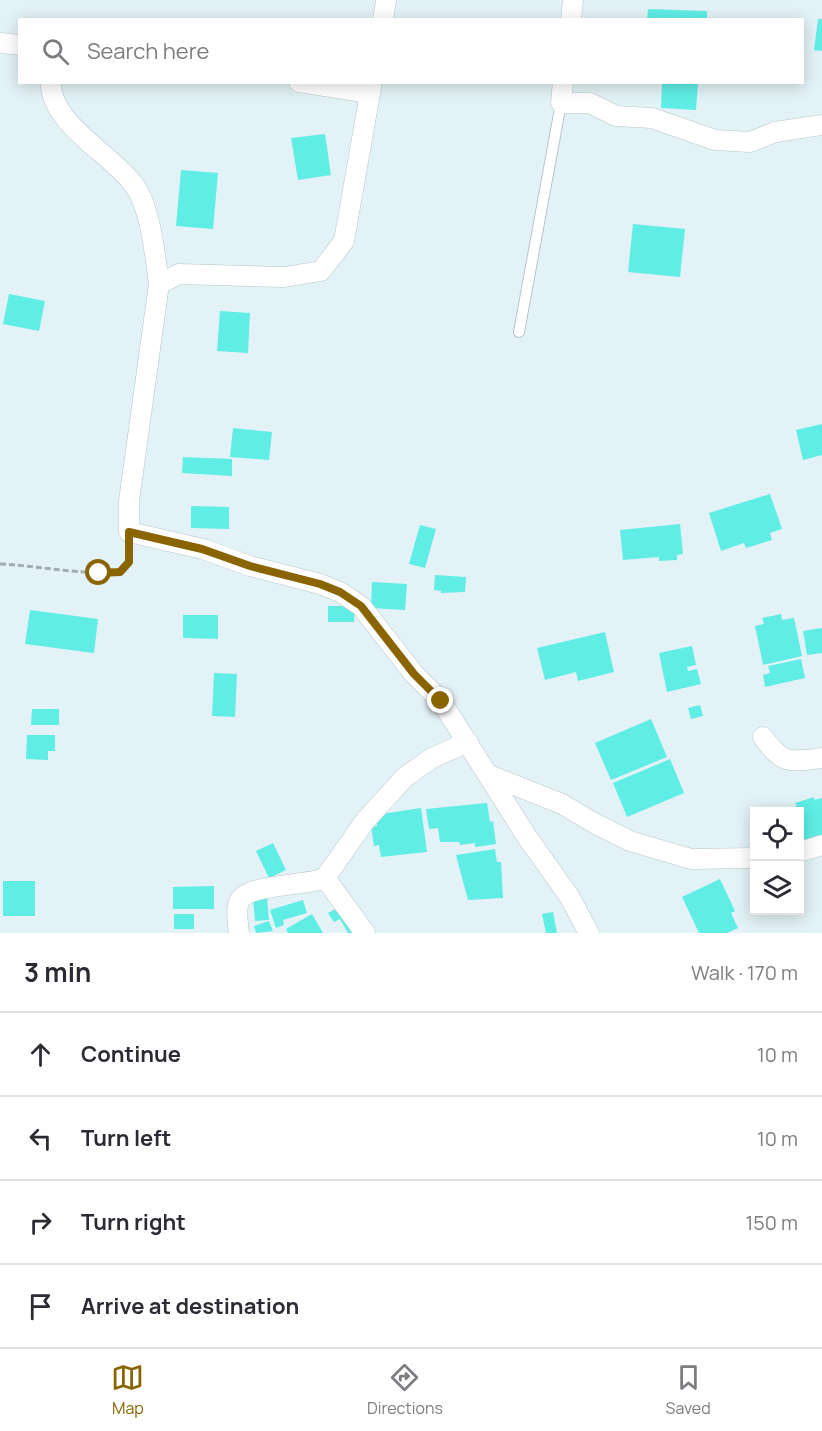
<!DOCTYPE html>
<html lang="en">
<head>
<meta charset="utf-8">
<style>
	body { margin:0; font-family:Manrope,sans-serif; background:#f2f2f3; color:#2b2b33 }
	.controls { position:absolute; right:18px; bottom:18px; display:grid; overflow:hidden; border-radius:0px; box-shadow:0 3px 15px #0003 }
	.controls button { width:54px; height:54px; display:grid; place-items:center; padding:0; border:0; border-bottom:2px solid #e1e1e2; background:#fff; color:#2b2b33; font:30px sans-serif }
	.stop { position:absolute; width:18px; height:18px; margin:-14px; border:4px solid #896401; border-radius:50%; background:#fff }
	.stop.end { background:#896401; border-color:#fff; box-shadow:0 2px 6px #0008 }
	.list { margin:0; padding:0; list-style:none }
	h2 { display:flex; justify-content:space-between; align-items:center; height:78px; margin:0; padding:0 24px; font-size:26px }
	h2 small { font-size:20px; font-weight:400; color:#7c7c81 }
	.list li { display:grid; grid-template-columns:39px 1fr auto; gap:18px; align-items:center; box-sizing:border-box; height:84px; padding:0 24px; border-top:2px solid #e1e1e2 }
	.list b { display:block; font-size:22px; white-space:nowrap }
	.list em { font-size:20px; font-style:normal; color:#7c7c81 }
	.icon { flex:none; width:33px; height:33px; fill:none; stroke:currentColor; stroke-width:2; stroke-linecap:round; stroke-linejoin:round }
	.map { position:relative; flex:none; width:822px; height:933px; overflow:hidden }
	.search { position:absolute; background:#fff; box-shadow:0 3px 15px #0003; left:18px; right:18px; top:18px; height:66px; display:flex; align-items:center; gap:15px; box-sizing:border-box; padding:0 21px; border-radius:0px; color:#7c7c81; font-size:22px }
	.sheet { height:414px; background:#fff }
	nav { display:flex; justify-content:space-around; align-items:center; box-sizing:border-box; height:84px; border-top:2px solid #e1e1e2; background:#fff; font-size:16px; color:#7c7c81 }
	nav a { display:grid; justify-items:center; gap:3px }
	nav .on { color:#896401 }
	.map>svg:first-child { display:block }
	.building { fill:#5fede6 }
	.lines { fill:none; stroke-linecap:round; stroke-linejoin:round }
	.service-casing { stroke:#b6c5c9; stroke-width:12 }
	.minor-casing { stroke:#b6c5c9; stroke-width:21 }
	.path { stroke:#a1acaf; stroke-width:3; stroke-dasharray:6 3; stroke-linecap:butt }
	.service { stroke:#fff; stroke-width:10 }
	.minor { stroke:#fff; stroke-width:20 }
	.route { stroke:#896401; stroke-width:8 }
</style>
</head>
<body>
<div class="map">
<svg width="822" height="933" viewBox="0 0 822 933">
	<rect width="100%" height="100%" fill="#e3f2f6"/>
	<path class="building" d="M 648,9 L 707,11 L 707,20 L 647,20 Z
		M 818,19 L 822,19 L 822,51 L 814,50 Z
		M 662,82 L 698,82 L 696,110 L 661,108 Z
		M 325,134 L 331,175 L 298,180 L 291,138 Z
		M 181,170 L 218,173 L 213,229 L 176,226 Z
		M 633,224 L 685,229 L 680,277 L 628,272 Z
		M 9,294 L 45,301 L 39,331 L 3,324 Z
		M 220,311 L 250,313 L 248,353 L 217,351 Z
		M 822,424 L 822,455 L 803,460 L 796,430 Z
		M 233,428 L 272,432 L 269,460 L 230,457 Z
		M 183,457 L 232,459 L 232,476 L 182,473 Z
		M 770,494 L 782,529 L 770,533 L 772,540 L 746,548 L 744,543 L 721,551 L 709,513 Z
		M 191,506 L 229,507 L 229,529 L 191,528 Z
		M 680,524 L 683,554 L 677,555 L 677,560 L 659,561 L 659,557 L 623,560 L 620,530 Z
		M 420,525 L 436,529 L 425,568 L 409,564 Z
		M 435,575 L 466,577 L 465,592 L 441,593 L 441,591 L 434,590 Z
		M 372,582 L 407,584 L 405,610 L 371,608 Z
		M 328,606 L 355,606 L 354,622 L 328,622 Z
		M 30,610 L 98,619 L 94,653 L 25,644 Z
		M 781,614 L 782,620 L 794,618 L 802,656 L 763,665 L 755,626 L 764,624 L 762,618 Z
		M 183,615 L 218,615 L 218,639 L 183,638 Z
		M 822,628 L 822,653 L 807,655 L 803,631 Z
		M 605,632 L 614,672 L 578,681 L 576,672 L 545,680 L 537,648 Z
		M 692,646 L 696,665 L 687,667 L 688,671 L 697,669 L 701,684 L 667,692 L 659,653 Z
		M 801,659 L 805,678 L 765,687 L 763,675 L 770,673 L 768,666 Z
		M 214,673 L 237,674 L 235,717 L 212,716 Z
		M 700,705 L 703,716 L 691,719 L 688,708 Z
		M 32,709 L 59,709 L 59,725 L 31,725 Z
		M 651,719 L 667,757 L 611,780 L 595,743 Z
		M 27,735 L 55,735 L 55,751 L 48,751 L 48,760 L 26,759 Z
		M 670,759 L 684,793 L 627,817 L 613,783 Z
		M 814,797 L 814,800 L 822,798 L 822,838 L 800,845 L 800,812 L 782,811 L 797,806 L 795,803 Z
		M 487,803 L 490,822 L 493,821 L 496,844 L 475,847 L 475,843 L 460,845 L 459,842 L 440,842 L 438,828 L 429,829 L 426,809 Z
		M 421,808 L 427,852 L 381,857 L 379,845 L 374,846 L 371,827 L 377,826 L 375,815 Z
		M 273,843 L 286,870 L 269,878 L 256,851 Z
		M 495,849 L 497,862 L 501,862 L 503,898 L 468,900 L 456,855 Z
		M 720,879 L 735,911 L 731,913 L 738,928 L 727,933 L 699,933 L 682,897 Z
		M 3,881 L 35,881 L 35,916 L 3,916 Z
		M 214,886 L 214,909 L 173,909 L 173,887 Z
		M 267,897 L 269,920 L 255,921 L 253,898 Z
		M 303,900 L 307,913 L 283,920 L 284,925 L 276,928 L 270,910 Z
		M 343,905 L 360,933 L 348,933 L 340,919 L 334,922 L 328,913 Z
		M 553,912 L 557,933 L 546,933 L 542,914 Z
		M 174,914 L 194,914 L 194,929 L 174,929 Z
		M 312,914 L 323,933 L 288,933 L 286,929 Z
		M 269,921 L 273,931 L 256,933 L 254,926 Z"/>
	<g class="lines">
		<defs>
			<path id="service" d="M 519,332 L 561,103"/>
			<path id="minor" d="M 383,20 L 386,0
				M 571,20 L 573,0
				M 0,43 L 20,45
				M 51,82 C 49,123 113,155 134,185 C 151,208 155,256 159,284
				M 299,82 L 370,93
				M 372,82 L 344,241 L 321,271 L 284,277 L 179,274 L 159,284 L 129,501 L 129,532 L 203,549 L 250,566 L 320,584 L 340,592 L 361,606 L 414,674 L 441,701 L 527,837 L 569,896 L 589,933
				M 563,82 L 561,103 L 590,103 L 616,116 L 652,118 L 715,140 L 750,142 L 775,132 L 822,125
				M 763,737 C 783,765 789,762 822,758
				M 489,775 L 562,804 L 594,823 L 630,841 L 691,859 L 754,858
				M 800,852 L 822,845
				M 325,878 L 365,933
				M 239,933 C 238,923 235,909 240,900 C 249,884 306,886 325,878 L 365,821 L 405,777 L 432,758 L 468,742"/>
		</defs>
		<use href="#service" class="service-casing"/>
		<use href="#minor" class="minor-casing"/>
		<path class="path" d="M 0,564 C 40,566 80,575 120,572 L 129,562 L 129,550"/>
		<use href="#service" class="service"/>
		<use href="#minor" class="minor"/>
	</g>
	<g class="lines">
		<path class="route" d="M 99,573 L 120,572 L 129,562 L 129,532 L 202,549 L 250,566 L 320,584 L 340,592 L 361,606 L 414,674 L 441,701"/>
	</g>
</svg>
<div class="controls">
<button><svg class="icon" aria-label="locate" viewBox="0 0 24 24"><circle cx="12" cy="12" r="6"/><path d="M12 2v4M12 18v4M2 12h4M18 12h4"/></svg></button>
<button><svg class="icon" aria-label="layers" viewBox="0 0 24 24"><path d="M12 4l9 5-9 5-9-5zM3 14l9 5 9-5"/></svg></button>
</div>
<div class="stop" style="left:99px;top:573px"></div>
<div class="stop end" style="left:441px;top:701px"></div>
<div class="search"><svg class="icon" aria-label="search" viewBox="0 0 24 24"><circle cx="10" cy="10" r="6"/><path d="M15 15l6 6"/></svg>Search here</div>
</div>
<section class="sheet">
<h2>3 min<small>Walk · 170 m</small></h2>
<ul class="list">
<li><svg class="icon" aria-label="ahead" viewBox="0 0 24 24"><path d="M12 20V5M6 11l6-6 6 6"/></svg><div><b>Continue</b></div><em>10 m</em></li>
<li><svg class="icon" aria-label="left" viewBox="0 0 24 24"><path d="M17 20v-9H6M10 6l-5 5 5 5"/></svg><div><b>Turn left</b></div><em>10 m</em></li>
<li><svg class="icon" aria-label="right" viewBox="0 0 24 24"><path d="M7 20v-9h11M14 6l5 5-5 5"/></svg><div><b>Turn right</b></div><em>150 m</em></li>
<li><svg class="icon" aria-label="arrive" viewBox="0 0 24 24"><path d="M6 21V4h12l-3 4 3 4H6"/></svg><div><b>Arrive at destination</b></div></li>
</ul>
</section>
<nav>
<a class="on"><svg class="icon" aria-label="map" viewBox="0 0 24 24"><path d="M3 6l6-2 6 2 6-2v14l-6 2-6-2-6 2zM9 4v14M15 6v14"/></svg>Map</a>
<a><svg class="icon" aria-label="directions" viewBox="0 0 24 24"><path d="M12 3l9 9-9 9-9-9zM9 14v-3h6M13 9l2 2-2 2"/></svg>Directions</a>
<a><svg class="icon" aria-label="saved" viewBox="0 0 24 24"><path d="M7 4h10v16l-5-4-5 4z"/></svg>Saved</a>
</nav>
</body>
</html>
